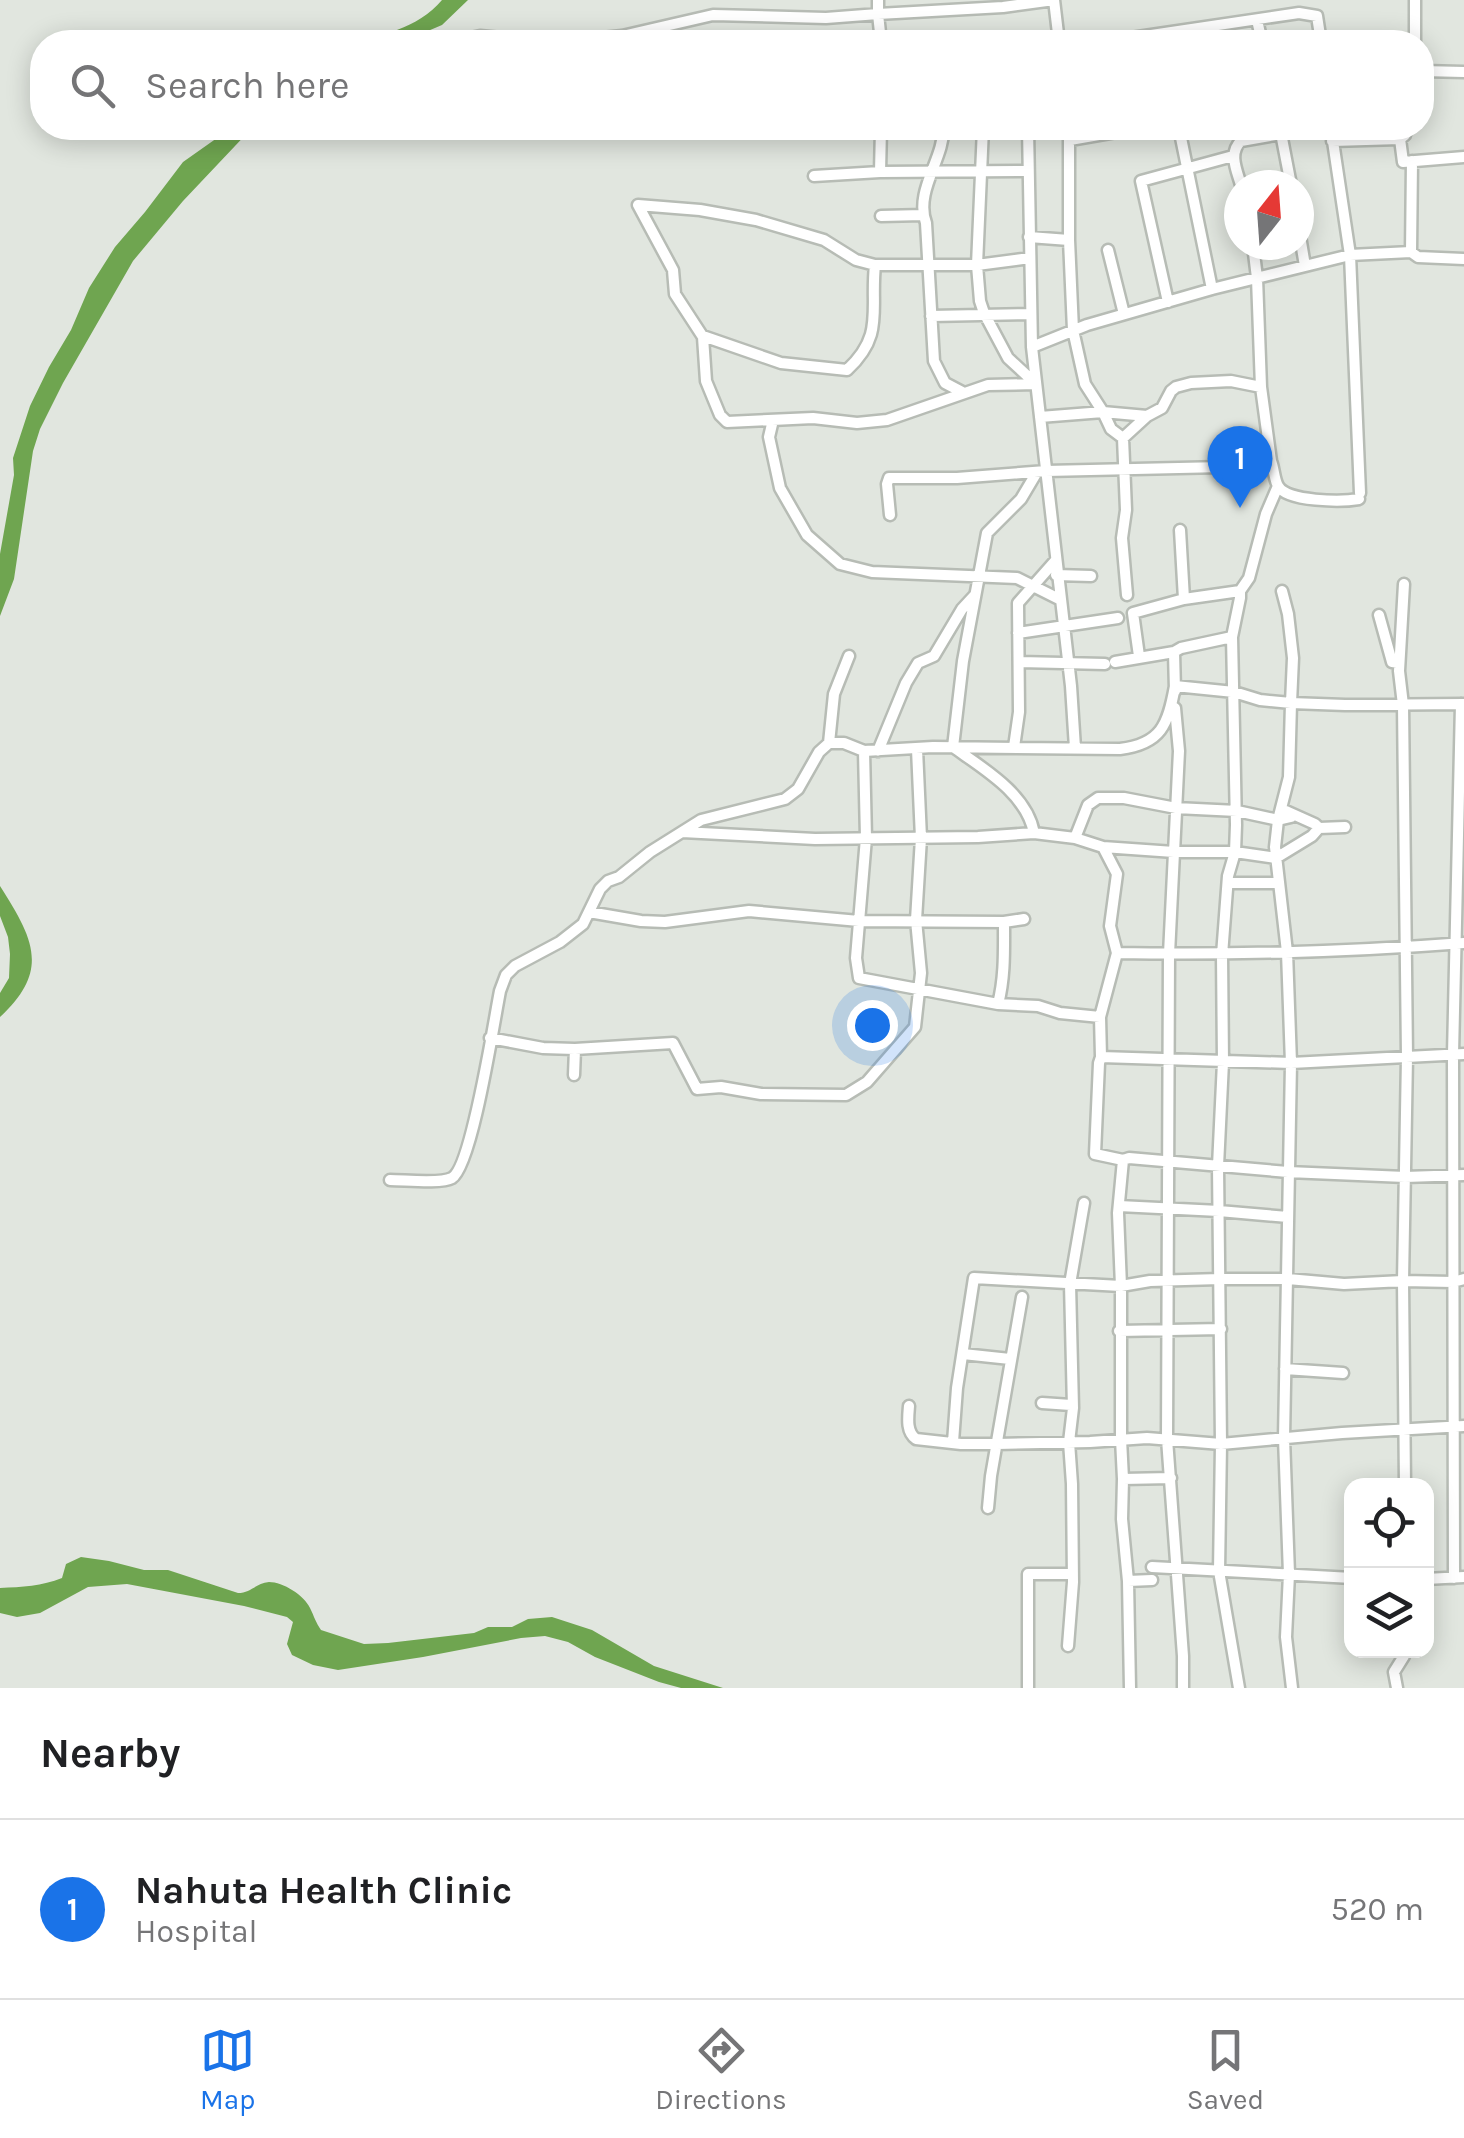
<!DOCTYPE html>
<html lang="en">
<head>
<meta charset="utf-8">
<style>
	body { margin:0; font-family:Karla,sans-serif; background:#f6f6f6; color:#202124 }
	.controls { position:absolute; right:30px; bottom:30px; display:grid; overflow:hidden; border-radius:20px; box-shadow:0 5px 25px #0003 }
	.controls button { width:90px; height:90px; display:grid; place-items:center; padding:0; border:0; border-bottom:2px solid #e0e0e0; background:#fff; color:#202124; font:50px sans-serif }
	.compass { position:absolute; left:1224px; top:170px; width:90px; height:90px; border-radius:50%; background:#fff; box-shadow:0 5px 25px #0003; rotate:17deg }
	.you { position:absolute; left:872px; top:1025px; width:35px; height:35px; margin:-25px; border:8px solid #fff; border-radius:50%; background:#1a73e8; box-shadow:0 0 0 15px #1a73e833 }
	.badge { display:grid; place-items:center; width:65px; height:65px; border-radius:50%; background:#1a73e8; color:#fff; font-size:32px; font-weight:700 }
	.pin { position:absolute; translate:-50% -82px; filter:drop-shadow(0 2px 5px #0008) }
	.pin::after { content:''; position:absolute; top:52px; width:35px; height:30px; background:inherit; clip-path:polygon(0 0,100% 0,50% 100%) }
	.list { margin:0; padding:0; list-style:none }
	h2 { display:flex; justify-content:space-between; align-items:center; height:130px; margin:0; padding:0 40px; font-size:42px }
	h2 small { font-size:32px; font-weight:400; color:#757577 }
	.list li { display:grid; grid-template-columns:65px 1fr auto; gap:30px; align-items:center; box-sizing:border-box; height:180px; padding:0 40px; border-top:2px solid #e0e0e0 }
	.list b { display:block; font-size:38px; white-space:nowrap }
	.list p { margin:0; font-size:32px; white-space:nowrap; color:#757577 }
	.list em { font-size:32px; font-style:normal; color:#757577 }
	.icon { flex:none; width:55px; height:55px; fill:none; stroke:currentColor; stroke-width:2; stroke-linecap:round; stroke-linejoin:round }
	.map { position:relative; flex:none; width:1464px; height:1688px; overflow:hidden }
	.search { position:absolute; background:#fff; box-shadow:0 5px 25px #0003; left:30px; right:30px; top:30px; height:110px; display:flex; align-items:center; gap:25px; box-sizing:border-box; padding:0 35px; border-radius:40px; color:#757577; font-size:38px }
	.sheet { height:310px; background:#fff }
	nav { display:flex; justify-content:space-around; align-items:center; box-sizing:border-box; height:140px; border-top:2px solid #e0e0e0; background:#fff; font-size:28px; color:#757577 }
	nav a { display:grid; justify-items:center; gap:5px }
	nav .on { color:#1a73e8 }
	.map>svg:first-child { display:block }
	.water { fill:#6fa550 }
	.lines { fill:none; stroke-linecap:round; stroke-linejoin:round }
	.minor-casing { stroke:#b7bcb5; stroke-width:15 }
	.minor { stroke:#fff; stroke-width:10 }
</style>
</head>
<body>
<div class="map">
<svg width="1464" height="1688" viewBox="0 0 1464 1688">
	<rect width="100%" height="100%" fill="#e1e6df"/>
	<path class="water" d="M 442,0 L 468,0 L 442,25 L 402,42 L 345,42 C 381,36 417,29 442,0 Z
		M 228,128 L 252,128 L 183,201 L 133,261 L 63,383 L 40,429 L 33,451 L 14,579 L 0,616 L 0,554 L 14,475 L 13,458 L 30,406 L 49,367 L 71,330 L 89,288 L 115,247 L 145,212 L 183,162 L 217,138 Z
		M 0,886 C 33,938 51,970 0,1017 L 0,993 L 9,978 L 10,954 L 8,937 L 0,916 Z
		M 81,1557 L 109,1561 L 144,1570 L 168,1570 L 238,1593 C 251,1593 256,1583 269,1582 C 283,1582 304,1595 310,1608 C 314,1616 316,1623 321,1630 L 364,1644 L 388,1643 L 474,1633 L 488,1627 L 512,1627 L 528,1619 L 552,1617 L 592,1630 L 654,1666 L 723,1688 L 681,1688 L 659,1682 L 595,1657 L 568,1642 L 545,1636 L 521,1638 L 423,1657 L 338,1670 L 313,1665 L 292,1655 L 287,1644 L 293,1622 L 287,1617 L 244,1606 L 127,1584 L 88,1587 L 40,1613 L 17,1617 L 0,1613 L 0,1588 C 22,1587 42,1586 62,1578 L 66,1564 Z"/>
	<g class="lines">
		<defs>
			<path id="minor" d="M 878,0 L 878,14 L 1003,7 L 1054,0
				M 1054,0 L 1059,42
				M 1257,20 L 1262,42
				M 461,40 L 480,36 L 542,42
				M 562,42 L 622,36 L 713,15 L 826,18 L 878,14 L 881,42
				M 1104,42 L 1299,13 L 1317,16 L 1321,42
				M 1415,42 L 1415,0
				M 1422,71 L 1464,72
				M 943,128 C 945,157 914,191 926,223 L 934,361 L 945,383 L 964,393
				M 1028,128 L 1032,347 L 1071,686 L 1075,748
				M 1069,128 L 1069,240 L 1073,330 L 1085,384 L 1103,412 L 1111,429 L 1123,438 L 1126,510 L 1122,538 L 1127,595
				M 1179,128 L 1212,289
				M 1280,128 L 1291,185
				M 1331,128 L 1350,255 L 1360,493
				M 1400,139 L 1403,162 L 1464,157
				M 1070,140 L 1139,128
				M 1332,141 L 1400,139 L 1405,135 L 1406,128
				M 880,172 L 881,128
				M 814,176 L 880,172 L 1028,171
				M 1241,185 C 1237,171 1228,153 1241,141 L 1281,134
				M 638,205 L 673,270 L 675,294 L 703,337 L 706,381 L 720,415 L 727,422 L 813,418 L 857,423 L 887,420 L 988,385 L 1036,384 L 1008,358 L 984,313 L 980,301 L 977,265 L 983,128
				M 638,205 L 700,210 L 756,220 L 824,240 L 856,260 L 875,265 L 977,265 L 1030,258
				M 881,216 L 923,215
				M 1299,230 L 1305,266
				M 1029,237 L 1069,240
				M 1253,245 L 1257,278 L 1261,387 L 1271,461
				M 1108,250 L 1124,314
				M 1411,252 L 1412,161
				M 1168,302 L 1141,181 L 1233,156
				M 931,316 L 1031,314
				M 703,336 L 781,363 L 847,370 C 885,335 870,310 875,265
				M 1032,347 L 1087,325 L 1212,289 L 1350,255 L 1411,252 L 1418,257 L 1464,259
				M 1040,417 L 1103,412 L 1147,416
				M 773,420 L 769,437 L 780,488 L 807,535 L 840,564 L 872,572 L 1017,578 L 1061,600
				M 1123,438 L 1147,416 L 1162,408 L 1171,391 L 1176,387 L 1191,383 L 1231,381 L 1261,387
				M 890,515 L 887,484 L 889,478 L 957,478 L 1046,471 L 1223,467 C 1246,464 1246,447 1271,461 C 1274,468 1274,479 1278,486 C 1287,502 1342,502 1359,499
				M 1180,530 L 1184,599
				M 1056,575 L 1091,576
				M 1404,584 L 1399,671 L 1403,705 L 1407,1057 L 1403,1281 L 1405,1486
				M 1282,591 L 1288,614 L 1293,658 L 1291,703 L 1289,777 L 1278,820 L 1275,847 L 1287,952 L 1291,1063 L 1284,1438 L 1289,1574 L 1286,1637 L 1292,1688
				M 1379,615 L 1392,662 L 1399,663
				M 1018,633 L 1118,618
				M 1174,652 L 1175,691
				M 1139,656 L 1133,613 L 1184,599 L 1240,591
				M 1020,662 L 1105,664
				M 1115,662 L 1174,652 L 1181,648 L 1232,637
				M 1175,708 L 1179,751 L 1169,954 L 1167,1439 L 1183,1656 L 1183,1688
				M 829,743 L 834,694 L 849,656
				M 1014,747 L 1019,712 L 1018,603 L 1056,560
				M 864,751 L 866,838 L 856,958 L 859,978 L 998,1004 C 1005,977 1004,950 1004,922
				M 878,751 L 906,683 L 918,663 L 934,656 L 962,609 L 975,595
				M 1286,811 L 1315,824 L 1319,828 L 1345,827
				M 1291,817 L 1278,820 L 1237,811 L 1176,808 L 1124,798 L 1098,798 L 1088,805 L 1075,838 L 1103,847 L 1174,852 L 1235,852 L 1276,858 L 1312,836 L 1319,828
				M 682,832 L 815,839 L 978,837 L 1034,833 L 1075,838
				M 1034,833 C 1027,794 984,769 953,747 L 963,661 L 987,533 L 1021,499 L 1037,472
				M 1103,847 L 1117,874 L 1110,926 L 1117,953 L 1100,1017 L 1101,1057 L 1099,1063 L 1095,1154 L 1123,1160 L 1129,1158 L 1288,1172 L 1405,1177 L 1464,1175
				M 1228,883 L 1279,883
				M 589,912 L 641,921 L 665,922 L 749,911 L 859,921 L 1004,922 L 1024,919
				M 1117,953 C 1233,955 1348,952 1464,943
				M 998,1004 L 1038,1006 L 1060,1013 L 1100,1017
				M 490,1038 L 543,1048 L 575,1049 L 673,1043 L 697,1089 L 721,1087 L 761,1094 L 846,1095 L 867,1082 L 915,1027 L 921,973 L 916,920 L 921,838 L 917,749
				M 1101,1057 L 1291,1063 L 1464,1054
				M 574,1075 L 575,1049
				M 1123,1160 L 1118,1213 L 1121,1286 L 1121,1439 L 1123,1479 L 1122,1519 L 1128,1581 L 1130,1688
				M 390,1180 C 405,1180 441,1184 452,1178 C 472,1166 494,1021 500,991 L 506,975 L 515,966 L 560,942 L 583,924 L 600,889 L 608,881 L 619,877 L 650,852 L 701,820 L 785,799 L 798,789 L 819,752 L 829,743 L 844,743 L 864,751 L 933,747 L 1120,749 C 1161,744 1168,725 1175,686 L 1234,692 L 1260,700 L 1291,703 L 1345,705 L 1464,704
				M 1119,1206 L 1219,1211 L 1288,1217
				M 1119,1331 L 1221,1329
				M 963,1354 L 1010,1359
				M 1285,1369 L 1343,1373
				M 1042,1403 L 1071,1405
				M 909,1406 C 908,1418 906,1432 916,1439 L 961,1444 L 997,1444 L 1090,1442 L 1147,1438 L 1221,1444 L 1342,1433 L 1464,1426
				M 953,1442 L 957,1388 L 974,1278 L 1121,1286 L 1150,1281 L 1220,1279 L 1288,1279 L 1344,1284 L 1403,1281 L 1453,1282 L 1464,1279
				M 1123,1479 L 1171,1478
				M 988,1508 L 991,1476 L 1022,1297
				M 1152,1567 L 1352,1578
				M 1454,1578 L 1453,1054 L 1461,704
				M 1426,1579 L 1464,1577
				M 1128,1581 L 1152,1580
				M 1068,1646 L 1073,1582 L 1072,1484 L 1069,1442 L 1073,1408 L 1070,1284 L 1084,1203
				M 1028,1688 L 1028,1574 L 1072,1574
				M 1239,1688 L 1219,1571 L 1221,1444 L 1218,1166 L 1223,1062 L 1222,955 L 1228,876 L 1235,852 L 1236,825 L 1232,637 L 1240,598 L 1240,591 L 1249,578 L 1266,514 L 1278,486
				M 1397,1688 L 1394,1672 L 1404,1656"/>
		</defs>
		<use href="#minor" class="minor-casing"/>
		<use href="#minor" class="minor"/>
	</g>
</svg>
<div class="controls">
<button><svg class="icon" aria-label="locate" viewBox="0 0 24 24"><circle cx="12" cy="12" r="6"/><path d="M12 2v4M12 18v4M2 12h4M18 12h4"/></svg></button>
<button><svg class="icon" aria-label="layers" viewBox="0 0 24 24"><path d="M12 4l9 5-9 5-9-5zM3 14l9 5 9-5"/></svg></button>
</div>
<svg class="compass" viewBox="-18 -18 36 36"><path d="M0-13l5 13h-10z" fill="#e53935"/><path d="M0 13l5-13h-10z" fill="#757577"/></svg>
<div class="you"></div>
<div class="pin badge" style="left:1240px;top:508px">1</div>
<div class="search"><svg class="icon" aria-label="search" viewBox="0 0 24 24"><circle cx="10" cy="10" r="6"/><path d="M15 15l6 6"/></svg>Search here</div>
</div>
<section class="sheet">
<h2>Nearby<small></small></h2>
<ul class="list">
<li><span class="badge">1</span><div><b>Nahuta Health Clinic</b><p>Hospital</p></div><em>520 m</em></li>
</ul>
</section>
<nav>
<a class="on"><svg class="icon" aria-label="map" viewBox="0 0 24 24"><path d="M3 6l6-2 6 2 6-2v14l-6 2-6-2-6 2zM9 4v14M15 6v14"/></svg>Map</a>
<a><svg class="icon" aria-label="directions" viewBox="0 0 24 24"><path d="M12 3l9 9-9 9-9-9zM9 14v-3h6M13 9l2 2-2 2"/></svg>Directions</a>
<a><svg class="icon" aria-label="saved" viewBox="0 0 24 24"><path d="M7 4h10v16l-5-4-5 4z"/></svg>Saved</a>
</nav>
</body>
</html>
